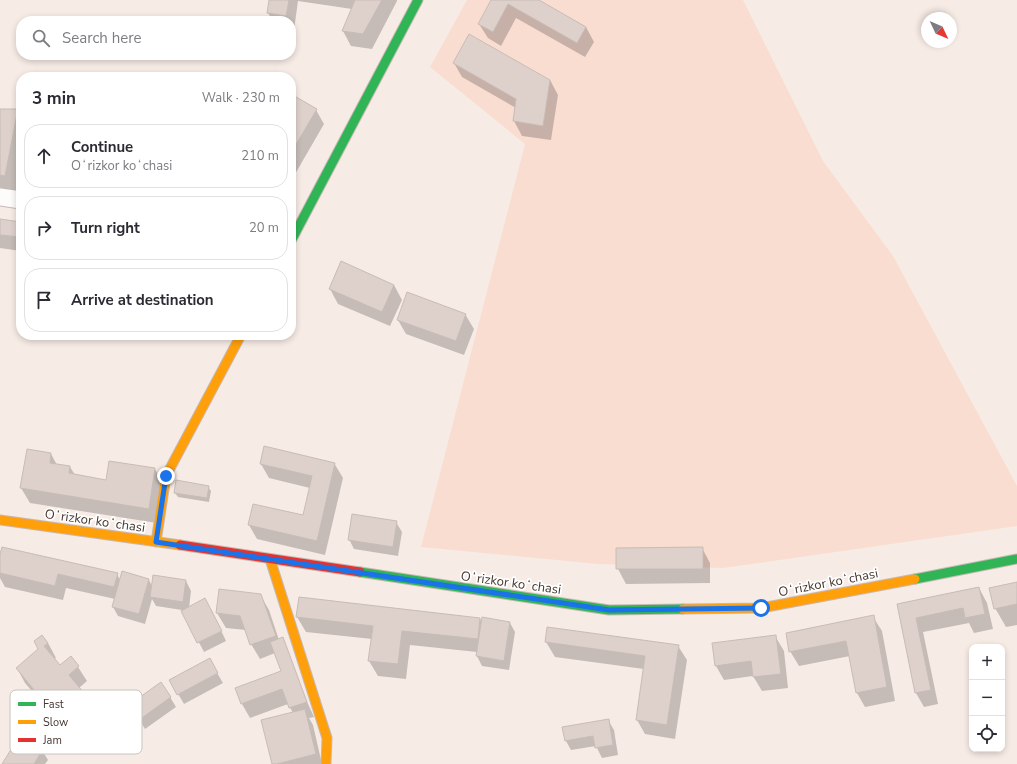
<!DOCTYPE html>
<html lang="en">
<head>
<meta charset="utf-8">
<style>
	body { margin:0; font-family:"Nunito Sans",sans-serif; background:#f2f2f3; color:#2b2b33 }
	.controls { position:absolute; right:12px; bottom:12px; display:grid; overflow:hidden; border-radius:8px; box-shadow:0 2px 6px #0003 }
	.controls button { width:36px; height:36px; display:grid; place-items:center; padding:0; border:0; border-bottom:1px solid #e1e1e2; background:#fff; color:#2b2b33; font:20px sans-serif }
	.compass { position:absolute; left:921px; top:12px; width:36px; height:36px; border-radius:50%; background:#fff; box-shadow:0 2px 6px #0003; rotate:134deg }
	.stop { position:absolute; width:12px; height:12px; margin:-9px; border:3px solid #1a73e8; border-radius:50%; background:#fff }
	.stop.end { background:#1a73e8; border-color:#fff; box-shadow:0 1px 4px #0008 }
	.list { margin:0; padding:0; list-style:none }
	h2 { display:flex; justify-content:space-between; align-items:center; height:52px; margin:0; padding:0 16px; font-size:17px }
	h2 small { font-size:13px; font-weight:400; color:#7c7c81 }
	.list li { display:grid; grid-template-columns:26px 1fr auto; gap:12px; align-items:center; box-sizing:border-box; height:64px; margin:0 8px 8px; padding:0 8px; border:1px solid #e1e1e2; border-radius:16px }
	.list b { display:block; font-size:15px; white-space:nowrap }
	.list p { margin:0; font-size:13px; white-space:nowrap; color:#7c7c81 }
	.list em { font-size:13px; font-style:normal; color:#7c7c81 }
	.icon { flex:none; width:22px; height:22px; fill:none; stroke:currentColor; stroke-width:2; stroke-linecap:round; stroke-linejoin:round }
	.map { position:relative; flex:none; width:1017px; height:764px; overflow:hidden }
	.search { position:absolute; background:#fff; box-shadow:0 2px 6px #0003; left:16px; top:16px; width:280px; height:44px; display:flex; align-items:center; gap:10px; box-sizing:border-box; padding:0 14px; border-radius:16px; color:#7c7c81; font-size:15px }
	.panel { position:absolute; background:#fff; box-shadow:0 2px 6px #0003; left:16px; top:72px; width:280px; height:268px; border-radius:16px }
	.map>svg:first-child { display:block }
	.green { fill:#f9ddd1 }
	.shadow { fill:#0003 }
	.building { fill:#ded1cc; stroke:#c8bcb6 }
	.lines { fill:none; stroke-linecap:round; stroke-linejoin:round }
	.street-casing { stroke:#c6b9b4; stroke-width:19 }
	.fast-casing { stroke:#c6b9b4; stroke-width:11 }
	.slow-casing { stroke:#c6b9b4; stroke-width:11 }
	.jam-casing { stroke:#c6b9b4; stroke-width:11 }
	.street { stroke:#fefcfb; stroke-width:17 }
	.fast { stroke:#30b455; stroke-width:9 }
	.slow { stroke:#ff9f0a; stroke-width:9 }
	.jam { stroke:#e5322d; stroke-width:9 }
	.route { stroke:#1a73e8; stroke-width:5 }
	.labels { text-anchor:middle; stroke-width:3.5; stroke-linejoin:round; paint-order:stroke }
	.street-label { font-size:13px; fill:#463730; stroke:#fff }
	.key { fill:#fff; stroke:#c8c3c1; stroke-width:1 }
	.key-label { font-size:11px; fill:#463730 }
</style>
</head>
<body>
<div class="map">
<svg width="1017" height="764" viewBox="0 0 1017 764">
	<rect width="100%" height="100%" fill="#f7ebe5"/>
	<path class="green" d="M 467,0 L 743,0 L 823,161 L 893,256 L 1017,486 L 1017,526 L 723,568 L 598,564 L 421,547 L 525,144 L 430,67 Z"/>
	<path class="shadow" d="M 270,0 L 397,0 L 397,1 L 372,49 L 351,46 L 343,31 L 352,9 L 298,1 L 294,30 L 291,30 L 291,21 L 273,21 L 268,13 Z
		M 493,0 L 537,0 L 586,27 L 594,42 L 585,57 L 516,18 L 501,46 L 488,38 L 479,24 Z
		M 454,63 L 550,80 L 558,95 L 551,140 L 522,136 L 514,121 L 516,108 L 462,77 Z
		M 291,95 L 316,110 L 324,124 L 291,181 Z
		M 0,110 L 18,110 L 21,116 L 21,169 L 16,194 L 0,192 Z
		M 0,220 L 21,223 L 21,251 L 0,248 Z
		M 394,285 L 402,300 L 390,326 L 338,304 L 330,289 Z
		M 465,314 L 474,329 L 464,355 L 406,334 L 398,320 Z
		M 51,454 L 57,465 L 70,467 L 75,475 L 107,481 L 155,469 L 163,483 L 157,523 L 30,503 L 21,488 Z
		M 334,463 L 343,478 L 325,555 L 257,539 L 249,525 L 303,517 L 310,488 L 269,478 L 261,464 Z
		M 208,487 L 211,491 L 209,502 L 178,497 L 175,493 Z
		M 396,522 L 402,532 L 398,556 L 354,549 L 349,539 Z
		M 702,548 L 710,563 L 710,583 L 626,584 L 618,569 L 617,549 Z
		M 0,558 L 117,574 L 120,580 L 122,573 L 149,580 L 152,586 L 154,576 L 186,581 L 191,591 L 189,608 L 211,609 L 226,641 L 204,652 L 182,610 L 156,606 L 152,599 L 145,624 L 118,616 L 113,607 L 115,599 L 66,588 L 63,600 L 5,587 L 0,578 Z
		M 1017,583 L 1017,625 L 1006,627 L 995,608 Z
		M 979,588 L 987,603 L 993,629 L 974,633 L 969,623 L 923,632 L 938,704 L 924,707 L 916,693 L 898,605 Z
		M 220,590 L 260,595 L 269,610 L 279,640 L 314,717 L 309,718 L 313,725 L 322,764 L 273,764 L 293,713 L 288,704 L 250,718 L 242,704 L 282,672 L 275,653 L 260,659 L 251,644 L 246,630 L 226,628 L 217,613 Z
		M 297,617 L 480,619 L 482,623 L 510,623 L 515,632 L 509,670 L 482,666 L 477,656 L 477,652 L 410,645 L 406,679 L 378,676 L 369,661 L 372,639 L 306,632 Z
		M 873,617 L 882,631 L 895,701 L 865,707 L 857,693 L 850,656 L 799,666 L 790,651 Z
		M 548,628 L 678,646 L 687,660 L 675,739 L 645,734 L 637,720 L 644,669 L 555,657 L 546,642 Z
		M 775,636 L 784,651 L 788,688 L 762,691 L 753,676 L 724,680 L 716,666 Z
		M 48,643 L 56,658 L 54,659 L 60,667 L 71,658 L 78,667 L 87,681 L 79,688 L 98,712 L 106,726 L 94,737 L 67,704 L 53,716 L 25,683 L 17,668 Z
		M 209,659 L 223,683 L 184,704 L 170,680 Z
		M 170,697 L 176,707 L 145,729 L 130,705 Z
		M 608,720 L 614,730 L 618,755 L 602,758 L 596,746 L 571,750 L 566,741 Z
		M 42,750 L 48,760 L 45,764 L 4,764 Z"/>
	<path class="building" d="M 269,0 L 289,0 L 286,16 L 267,13 Z
		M 355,0 L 382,0 L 363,34 L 342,31 Z
		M 491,0 L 539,0 L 586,27 L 577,43 L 508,4 L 493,32 L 478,24 Z
		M 469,34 L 550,80 L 543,126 L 513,121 L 516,99 L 453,63 Z
		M 291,94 L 317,109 L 291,153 Z
		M 0,109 L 18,109 L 5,176 L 0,175 Z
		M 0,219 L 21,222 L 21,237 L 0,235 Z
		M 341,261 L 394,285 L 382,312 L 329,289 Z
		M 407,292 L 466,314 L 456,341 L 397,320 Z
		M 264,446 L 335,463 L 317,541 L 248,525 L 253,504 L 303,515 L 312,476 L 260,464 Z
		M 27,449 L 51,453 L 50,463 L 70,466 L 69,473 L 106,480 L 109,461 L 155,468 L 149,509 L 20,488 Z
		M 176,480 L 209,486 L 207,498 L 174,493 Z
		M 352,514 L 397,521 L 393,547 L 348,540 Z
		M 2,547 L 118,573 L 114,587 L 58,574 L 55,586 L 0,573 L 0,554 Z
		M 703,547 L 703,569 L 616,569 L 616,548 Z
		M 122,571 L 149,579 L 139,614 L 112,607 Z
		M 153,575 L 186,580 L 183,602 L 150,597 Z
		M 1017,582 L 1017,604 L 994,609 L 989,588 Z
		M 979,587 L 985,614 L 965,618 L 963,608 L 916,618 L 931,690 L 915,693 L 897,604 Z
		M 219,589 L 261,594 L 276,636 L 250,645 L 240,616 L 216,613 Z
		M 299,597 L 480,618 L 478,639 L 402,631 L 398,664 L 368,661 L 373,626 L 296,617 Z
		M 205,598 L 222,631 L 197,643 L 181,611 Z
		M 874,615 L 887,687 L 856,693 L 846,641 L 789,652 L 786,633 Z
		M 482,617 L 510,622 L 504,661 L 476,656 Z
		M 547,627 L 679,645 L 667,725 L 636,720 L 645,656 L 545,642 Z
		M 42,635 L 48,643 L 44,646 L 60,665 L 71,656 L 79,666 L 69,675 L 99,711 L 85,723 L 58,690 L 44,702 L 16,668 L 38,649 L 34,641 Z
		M 776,635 L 781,674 L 753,677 L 751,661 L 715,666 L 712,643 Z
		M 283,637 L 307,702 L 289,708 L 282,689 L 241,704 L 235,688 L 281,671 L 270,642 Z
		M 210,658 L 218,673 L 177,695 L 169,680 Z
		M 161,682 L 171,697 L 139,720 L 129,705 Z
		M 305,709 L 316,754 L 277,764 L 272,764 L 261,720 Z
		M 609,719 L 613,745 L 595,748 L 593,736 L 565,741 L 562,727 Z
		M 20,735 L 43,749 L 34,764 L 2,764 Z"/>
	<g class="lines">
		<defs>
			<path id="street" d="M 0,197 L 21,200"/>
			<path id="fast" d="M 291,241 L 418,0
				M 360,572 L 609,610 L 683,609
				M 915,579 L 1017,559"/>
			<path id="slow" d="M 0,520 L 180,545
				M 156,542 L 166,476 L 241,335
				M 270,559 L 327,738 L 326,764
				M 683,609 L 761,608 L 915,579"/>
			<path id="jam" d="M 180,545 L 360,572"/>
		</defs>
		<use href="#street" class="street-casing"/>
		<use href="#fast" class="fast-casing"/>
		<use href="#slow" class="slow-casing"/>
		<use href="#jam" class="jam-casing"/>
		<use href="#street" class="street"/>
		<use href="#fast" class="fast"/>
		<use href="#slow" class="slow"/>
		<use href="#jam" class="jam"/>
	</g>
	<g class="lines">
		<path class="route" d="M 166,476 L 156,542 L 609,610 L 761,608"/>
	</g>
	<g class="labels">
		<g class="street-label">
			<text transform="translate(95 520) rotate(8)" y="5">Oʻrizkor koʻchasi</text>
			<text transform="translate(511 582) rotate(8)" y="5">Oʻrizkor koʻchasi</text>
			<text transform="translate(828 582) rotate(-11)" y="5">Oʻrizkor koʻchasi</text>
		</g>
	</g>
	<rect x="10" y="690" width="132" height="64" rx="6" class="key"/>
	<rect x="18" y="702" width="18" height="4" fill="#30b455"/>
	<rect x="18" y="720" width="18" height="4" fill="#ff9f0a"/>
	<rect x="18" y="738" width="18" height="4" fill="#e5322d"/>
	<g class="key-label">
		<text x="43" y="708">Fast</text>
		<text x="43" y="726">Slow</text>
		<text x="43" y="744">Jam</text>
	</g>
</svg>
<div class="controls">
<button>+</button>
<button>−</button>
<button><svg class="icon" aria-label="locate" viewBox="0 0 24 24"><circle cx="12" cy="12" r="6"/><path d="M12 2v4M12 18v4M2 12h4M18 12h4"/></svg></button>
</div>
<svg class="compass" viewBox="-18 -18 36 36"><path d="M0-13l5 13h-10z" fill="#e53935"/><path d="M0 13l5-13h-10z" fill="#7c7c81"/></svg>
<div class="stop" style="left:761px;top:608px"></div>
<div class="stop end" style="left:166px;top:476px"></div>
<div class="search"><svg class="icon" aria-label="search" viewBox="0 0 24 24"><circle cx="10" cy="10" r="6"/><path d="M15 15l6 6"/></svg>Search here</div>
<section class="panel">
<h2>3 min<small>Walk · 230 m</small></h2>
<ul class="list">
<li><svg class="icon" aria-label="ahead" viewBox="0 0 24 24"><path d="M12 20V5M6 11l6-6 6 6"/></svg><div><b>Continue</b><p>Oʻrizkor koʻchasi</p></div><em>210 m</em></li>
<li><svg class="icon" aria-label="right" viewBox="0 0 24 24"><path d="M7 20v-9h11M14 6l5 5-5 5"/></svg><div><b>Turn right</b></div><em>20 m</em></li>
<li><svg class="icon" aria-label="arrive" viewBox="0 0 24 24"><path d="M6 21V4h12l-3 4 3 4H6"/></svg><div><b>Arrive at destination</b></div></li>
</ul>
</section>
</div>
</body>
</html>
